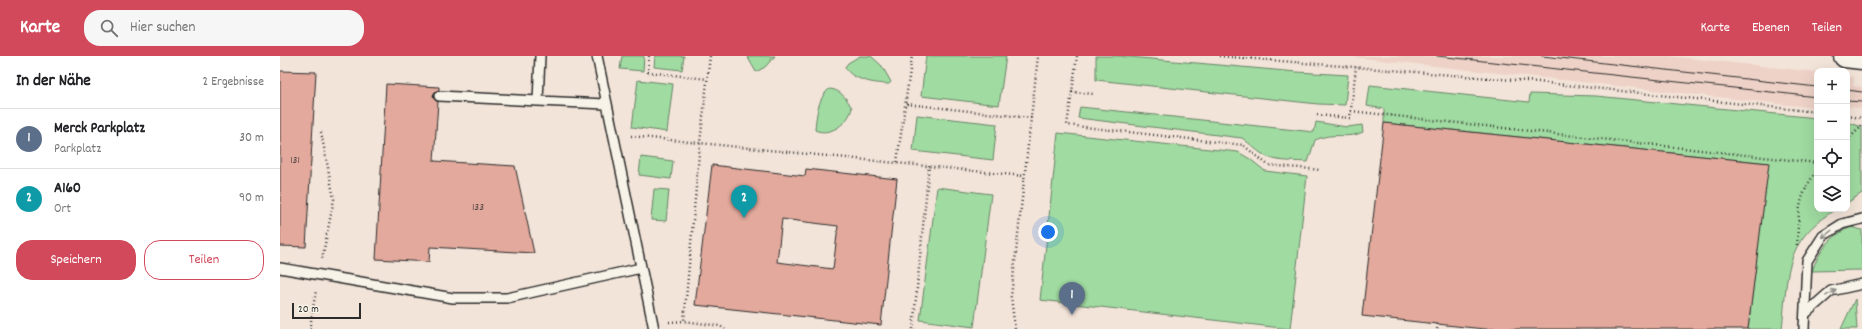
<!DOCTYPE html>
<html lang="de">
<head>
<meta charset="utf-8">
<style>
	body { margin:0; font-family:Dekko,sans-serif; background:#f6f6f6; color:#202124 }
	.controls { position:absolute; right:12px; top:12px; display:grid; overflow:hidden; border-radius:8px; box-shadow:0 4px 16px #0002 }
	.controls button { width:36px; height:36px; display:grid; place-items:center; padding:0; border:0; border-bottom:1px solid #e0e0e0; background:#fff; color:#202124; font:20px sans-serif }
	.scale { position:absolute; left:12px; bottom:10px; width:69px; box-sizing:border-box; padding-left:4px; border:2px solid #2b2b2b; border-top:0; font-size:11px; line-height:14px; white-space:nowrap; color:#2b2b2b; -webkit-text-stroke:3px #f7f3e8; paint-order:stroke }
	.you { position:absolute; left:768px; top:176px; width:14px; height:14px; margin:-10px; border:3px solid #fff; border-radius:50%; background:#1a73e8; box-shadow:0 0 0 6px #1a73e833 }
	.badge { display:grid; place-items:center; width:26px; height:26px; border-radius:50%; background:#d1495b; color:#fff; font-size:13px; font-weight:700 }
	.pin { position:absolute; translate:-50% -33px; filter:drop-shadow(0 1px 2px #0008) }
	.pin::after { content:''; position:absolute; top:21px; width:14px; height:12px; background:inherit; clip-path:polygon(0 0,100% 0,50% 100%) }
	.list { margin:0; padding:0; list-style:none }
	h2 { display:flex; justify-content:space-between; align-items:center; height:52px; margin:0; padding:0 16px; font-size:17px }
	h2 small { font-size:13px; font-weight:400; color:#757577 }
	.list li { display:grid; grid-template-columns:26px 1fr auto; gap:12px; align-items:center; box-sizing:border-box; height:60px; padding:0 16px; border-top:1px solid #e0e0e0 }
	.list b { display:block; font-size:15px; white-space:nowrap }
	.list p { margin:0; font-size:13px; white-space:nowrap; color:#757577 }
	.list em { font-size:13px; font-style:normal; color:#757577 }
	.actions { display:flex; gap:8px; padding:12px 16px }
	.actions a { flex:1; padding:9px 0; border:1px solid #d1495b; border-radius:16px; text-align:center; font-size:14px; color:#d1495b }
	.actions .main { background:#d1495b; color:#fff }
	.icon { flex:none; width:22px; height:22px; fill:none; stroke:currentColor; stroke-width:2; stroke-linecap:round; stroke-linejoin:round }
	.map { position:relative; flex:none; width:1582px; height:273px; overflow:hidden }
	header { display:flex; align-items:center; gap:24px; box-sizing:border-box; height:56px; padding:0 20px; background:#d1495b; color:#fff }
	header strong { font-size:19px }
	nav { display:flex; gap:22px; margin-inline-start:auto; font-size:14px }
	.search { width:280px; height:36px; background:#f6f6f6; display:flex; align-items:center; gap:10px; box-sizing:border-box; padding:0 14px; border-radius:16px; color:#757577; font-size:15px }
	main { display:flex }
	aside { flex:1; background:#fff }
	.map>svg:first-child { display:block }
	.built { fill:#eed2c7 }
	.green { fill:#a0dba1; stroke:#668366 }
	.building { fill:#e2a99c; stroke:#2b2b2b; fill-rule:evenodd }
	.lines { fill:none; stroke-linecap:round; stroke-linejoin:round }
	.service-casing { stroke:#2b2b2b; stroke-width:12 }
	.secondary-casing { stroke:#2b2b2b; stroke-width:25 }
	.path { stroke:#2b2b2b; stroke-width:2.5; stroke-dasharray:1 3; stroke-linecap:butt }
	.service { stroke:#f7f3e8; stroke-width:9 }
	.secondary { stroke:#f7f3e8; stroke-width:22 }
	.tram { stroke:#2b2b2b; stroke-width:1 }
	.oneway { stroke:#918f8a }
	.labels { text-anchor:middle; stroke-width:4; stroke-linejoin:round; paint-order:stroke }
	.number-label { font-size:11px; fill:#594a47 }
</style>
</head>
<body>
<header>
<strong>Karte</strong>
<div class="search"><svg class="icon" aria-label="search" viewBox="0 0 24 24"><circle cx="10" cy="10" r="6"/><path d="M15 15l6 6"/></svg>Hier suchen</div>
<nav><a>Karte</a><a>Ebenen</a><a>Teilen</a></nav>
</header>
<main>
<aside>
<h2>In der Nähe<small>2 Ergebnisse</small></h2>
<ul class="list">
<li><span class="badge" style="background:#5c6f8a">1</span><div><b>Merck Parkplatz</b><p>Parkplatz</p></div><em>30 m</em></li>
<li><span class="badge" style="background:#0f9aa8">2</span><div><b>A160</b><p>Ort</p></div><em>90 m</em></li>
</ul>
<div class="actions"><a class="main">Speichern</a><a>Teilen</a></div>
</aside>
<div class="map">
<svg width="1582" height="273" viewBox="0 0 1582 273">
	<rect width="100%" height="100%" fill="#f3e4d9"/>
	<filter id="ink" filterUnits="userSpaceOnUse"><feTurbulence type="fractalNoise" baseFrequency=".025" numOctaves="2"/><feDisplacementMap in="SourceGraphic" scale="8" xChannelSelector="R" yChannelSelector="G"/><feConvolveMatrix kernelMatrix="1 2 1 2 8 2 1 2 1" color-interpolation-filters="sRGB"/></filter>
	<g filter="url(#ink)">
		<path class="built" d="M 1063,0 L 1389,0 L 1537,16 L 1537,47 L 1536,52 Z
			M 1567,20 L 1574,21 L 1573,30 L 1582,31 L 1582,53 L 1567,50 Z"/>
		<path class="green" d="M 342,0 L 364,0 L 363,15 L 340,13 Z
			M 375,0 L 404,0 L 402,14 L 374,11 Z
			M 467,0 L 495,0 L 485,11 L 476,16 Z
			M 580,0 L 591,0 L 602,10 L 611,26 L 609,28 C 596,28 571,24 565,11 L 568,7 Z
			M 646,0 L 726,0 L 719,49 L 641,40 Z
			M 816,0 L 838,0 L 1017,16 L 1068,19 L 1065,49 L 1038,48 L 816,24 Z
			M 358,24 L 393,28 L 387,76 L 352,71 Z
			M 1090,29 L 1249,46 L 1250,38 L 1316,40 L 1537,62 L 1537,153 L 1556,153 C 1503,186 1508,217 1502,273 L 1468,273 L 1488,107 L 1104,67 L 1104,53 L 1087,50 Z
			M 549,33 C 560,33 567,43 572,52 C 569,67 550,81 535,74 C 536,60 538,42 549,33 Z
			M 800,51 L 1034,76 L 1036,66 L 1067,71 L 1082,69 L 1083,76 C 1067,84 1055,75 1035,84 L 1028,106 C 1016,105 1001,106 990,102 C 979,98 971,88 962,82 L 798,62 Z
			M 637,59 L 717,68 L 713,104 L 633,95 Z
			M 1567,66 L 1582,71 L 1582,137 L 1567,147 Z
			M 778,77 L 958,96 L 970,103 L 985,115 L 1027,120 L 1010,273 L 760,244 Z
			M 361,101 L 393,105 L 391,123 L 359,119 Z
			M 657,131 L 711,138 L 694,271 L 640,264 Z
			M 374,133 L 389,134 L 386,165 L 371,164 Z
			M 1571,171 L 1582,174 L 1582,214 L 1532,215 C 1539,195 1551,179 1571,171 Z
			M 1575,243 L 1577,273 L 1561,273 Z"/>
		<path class="building" d="M 0,15 L 36,16 L 26,191 L 0,190 Z
			M 106,28 L 159,31 L 159,34 L 156,35 L 153,39 L 154,43 L 158,46 L 154,105 L 235,110 L 254,197 L 150,191 L 149,206 L 96,203 Z
			M 1104,67 L 1489,107 L 1468,273 L 1204,273 L 1082,260 Z
			M 432,109 L 525,120 L 526,113 L 617,123 L 601,269 L 415,249 ZM 502,163 L 558,170 L 553,213 L 497,206 Z"/>
		<g class="lines">
			<defs>
				<path id="service" d="M 260,0 L 258,45 L 326,48
					M 317,0 L 374,273
					M 159,40 L 258,45
					M 0,212 L 173,242 L 227,242 L 361,212
					M 1526,257 L 1551,235 L 1582,228
					M 1524,273 L 1527,205 L 1543,180 L 1562,168 L 1582,163"/>
				<path id="secondary" d="M 1565,0 L 1582,2"/>
			</defs>
			<use href="#service" class="service-casing"/>
			<use href="#secondary" class="secondary-casing"/>
			<path class="path" d="M 369,0 L 368,16 L 427,23
				M 430,0 L 420,87 L 404,265 L 440,270 L 445,273
				M 797,0 L 792,36 L 814,38
				M 939,0 L 1258,26 L 1537,56
				M 792,36 L 787,69 L 963,89 L 988,109 L 1041,114
				M 627,48 L 751,62
				M 1071,55 L 1537,107
				M 1037,59 L 1070,62 L 1076,11
				M 1567,60 L 1582,62
				M 41,76 L 54,143 L 42,203
				M 351,80 L 744,120
				M 1567,84 L 1581,71 L 1582,67
				M 617,106 L 632,0
				M 1517,189 C 1519,156 1517,142 1537,114
				M 389,266 L 404,265
				M 31,273 L 31,265 L 36,234
				M 633,273 L 649,109
				M 735,273 L 731,241 L 758,0
				M 1157,273 L 1158,268"/>
			<use href="#service" class="service"/>
			<use href="#secondary" class="secondary"/>
			<path class="tram" d="M 1157,0 L 1537,41
				M 1262,0 L 1537,31
				M 1567,34 L 1582,36
				M 1567,45 L 1582,46"/>
		</g>
		<defs><path id="oneway-shaft" d="M-6 0H5M1.5-3L5.5 0L1.5 3" fill="none" stroke-width="1.6" stroke-linecap="round" stroke-linejoin="round"/></defs>
		<g class="oneway">
			<use href="#oneway-shaft" transform="translate(1547 178) rotate(143)"/>
			<use href="#oneway-shaft" transform="translate(1551 237) rotate(-29)"/>
		</g>
	</g>
	<g class="labels">
		<g class="number-label">
			<text x="15" y="107">131</text>
			<text x="198" y="154">133</text>
		</g>
	</g>
</svg>
<div class="controls">
<button>+</button>
<button>−</button>
<button><svg class="icon" aria-label="locate" viewBox="0 0 24 24"><circle cx="12" cy="12" r="6"/><path d="M12 2v4M12 18v4M2 12h4M18 12h4"/></svg></button>
<button><svg class="icon" aria-label="layers" viewBox="0 0 24 24"><path d="M12 4l9 5-9 5-9-5zM3 14l9 5 9-5"/></svg></button>
</div>
<div class="scale">20 m</div>
<div class="you"></div>
<div class="pin badge" style="left:792px;top:259px;background:#5c6f8a">1</div>
<div class="pin badge" style="left:464px;top:162px;background:#0f9aa8">2</div>
</div>
</main>
</body>
</html>
